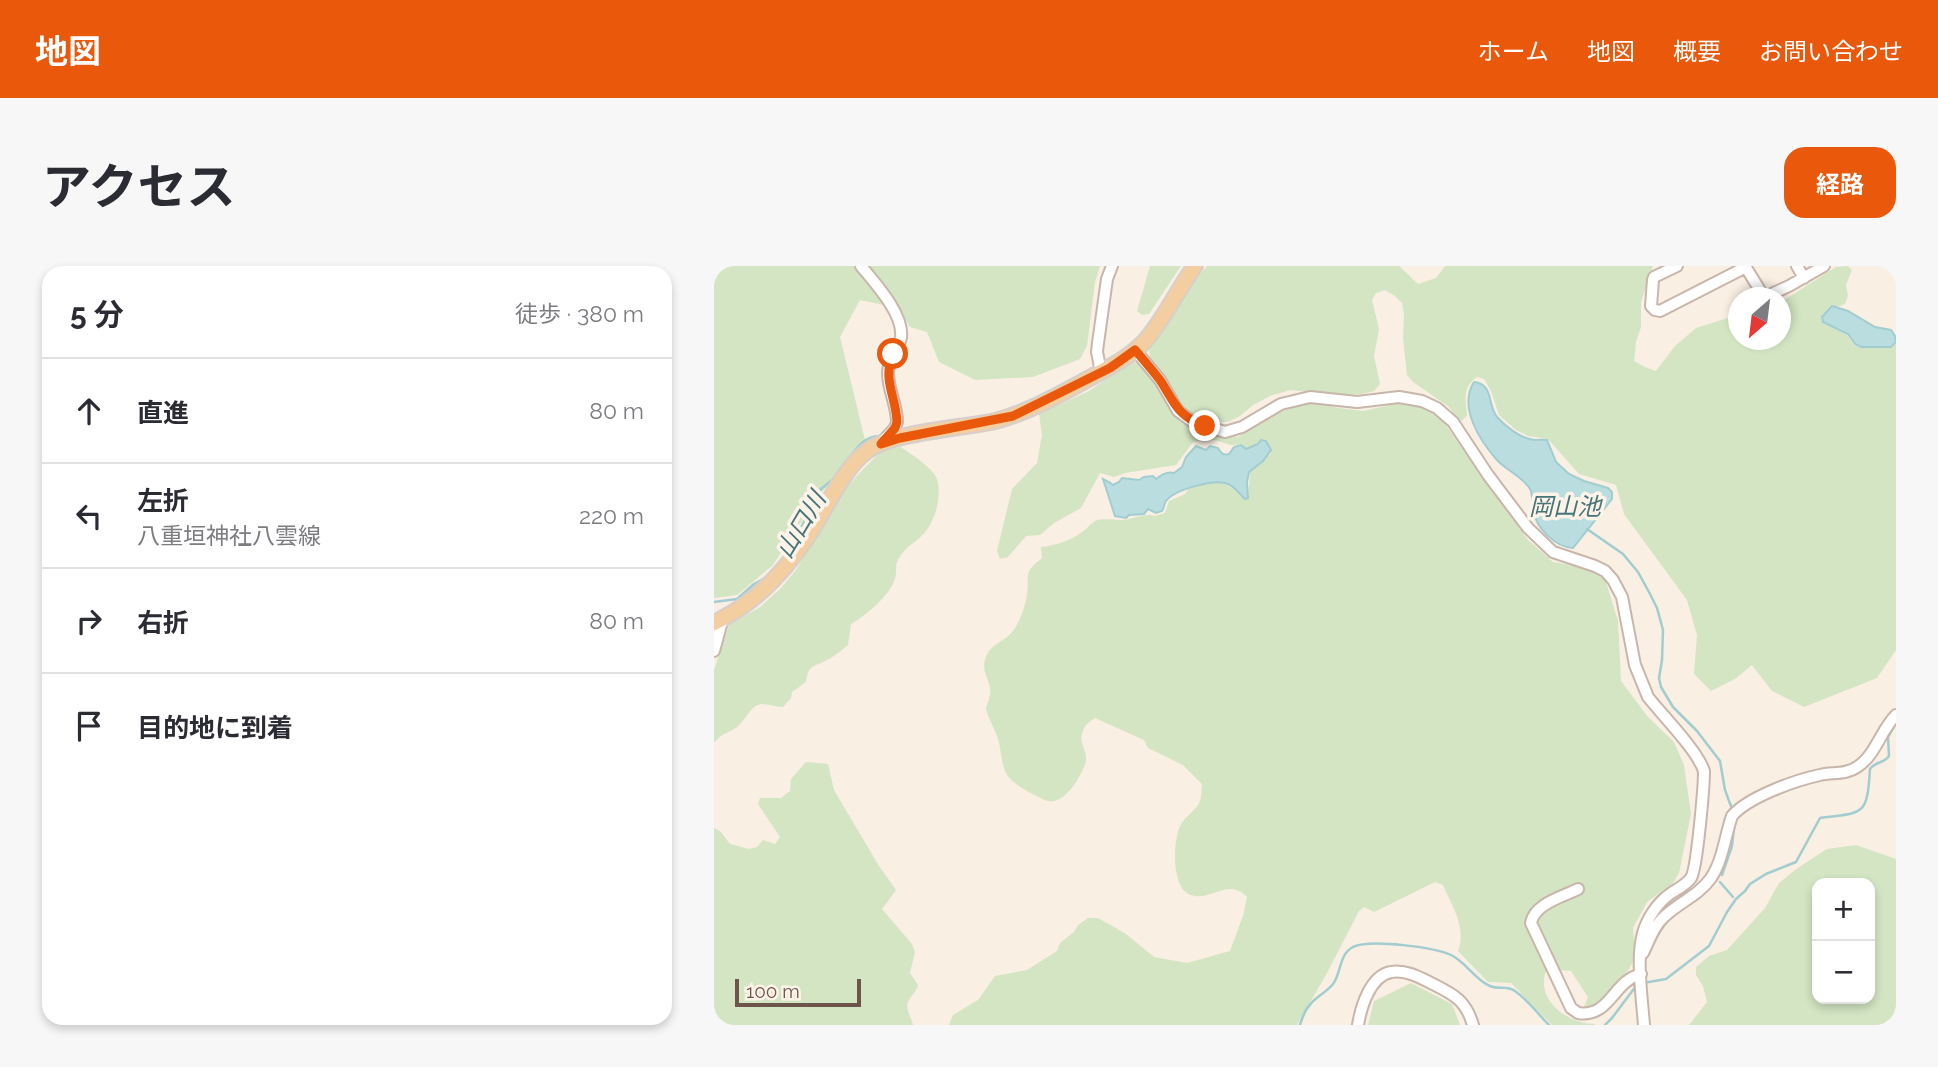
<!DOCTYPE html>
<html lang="ja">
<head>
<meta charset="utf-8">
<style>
	body { margin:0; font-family:Raleway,"Noto Sans JP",sans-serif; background:#f7f7f7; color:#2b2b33 }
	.controls { position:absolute; right:21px; bottom:21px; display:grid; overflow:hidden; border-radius:14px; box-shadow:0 4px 10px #0003 }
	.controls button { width:63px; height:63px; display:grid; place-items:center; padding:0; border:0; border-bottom:2px solid #e1e1e2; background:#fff; color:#2b2b33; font:35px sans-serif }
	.compass { position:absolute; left:1014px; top:21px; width:63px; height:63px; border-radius:50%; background:#fff; box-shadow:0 4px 10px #0003; rotate:208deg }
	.scale { position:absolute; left:21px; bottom:18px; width:126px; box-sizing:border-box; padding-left:7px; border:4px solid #6e554c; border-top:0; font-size:19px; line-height:24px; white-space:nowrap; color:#6e554c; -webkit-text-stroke:5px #fdf3e8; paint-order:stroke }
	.stop { position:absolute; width:21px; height:21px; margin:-16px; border:5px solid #ea580c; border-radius:50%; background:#fff }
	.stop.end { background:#ea580c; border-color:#fff; box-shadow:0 2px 7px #0008 }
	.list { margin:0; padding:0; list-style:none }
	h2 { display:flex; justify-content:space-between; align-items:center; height:91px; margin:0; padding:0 28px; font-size:30px }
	h2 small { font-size:23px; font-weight:400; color:#7c7c81 }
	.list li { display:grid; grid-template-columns:46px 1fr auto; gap:21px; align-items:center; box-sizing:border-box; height:105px; padding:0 28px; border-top:2px solid #e1e1e2 }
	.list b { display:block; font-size:26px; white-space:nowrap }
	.list p { margin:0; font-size:23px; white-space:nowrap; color:#7c7c81 }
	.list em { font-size:23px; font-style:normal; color:#7c7c81 }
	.icon { flex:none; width:38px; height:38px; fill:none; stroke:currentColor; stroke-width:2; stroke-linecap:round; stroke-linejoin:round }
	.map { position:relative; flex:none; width:1182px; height:759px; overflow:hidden; border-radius:21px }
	header { display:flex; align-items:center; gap:42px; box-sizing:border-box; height:98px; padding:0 35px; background:#ea580c; color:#fff }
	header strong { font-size:33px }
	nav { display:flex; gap:38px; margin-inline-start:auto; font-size:24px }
	.intro { display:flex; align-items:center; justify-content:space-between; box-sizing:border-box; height:168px; padding:0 42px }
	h1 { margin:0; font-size:49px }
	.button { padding:18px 32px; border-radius:21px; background:#ea580c; color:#fff; font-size:24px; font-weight:700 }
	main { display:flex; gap:42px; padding:0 42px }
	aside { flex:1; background:#fff; border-radius:21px; box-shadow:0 4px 10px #0003 }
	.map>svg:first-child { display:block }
	.green { fill:#d3e5c3; fill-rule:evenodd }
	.water { fill:#badee0; stroke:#a1cdd1; stroke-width:2 }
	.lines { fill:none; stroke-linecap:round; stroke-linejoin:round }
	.stream { stroke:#a1cdd1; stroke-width:2.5 }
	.minor-casing { stroke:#c9b6ab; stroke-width:14 }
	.major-casing { stroke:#d6cfcd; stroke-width:18 }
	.minor { stroke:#fff; stroke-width:10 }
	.major { stroke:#f2cea1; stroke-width:14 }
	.route { stroke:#ea580c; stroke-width:9 }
	.labels { text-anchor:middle; stroke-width:7; stroke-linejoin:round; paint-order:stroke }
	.water-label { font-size:24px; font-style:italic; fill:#457479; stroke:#fdf3e8 }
</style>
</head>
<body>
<header>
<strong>地図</strong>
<nav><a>ホーム</a><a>地図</a><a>概要</a><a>お問い合わせ</a></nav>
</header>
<div class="intro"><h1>アクセス</h1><a class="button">経路</a></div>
<main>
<aside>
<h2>5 分<small>徒歩 · 380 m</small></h2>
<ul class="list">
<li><svg class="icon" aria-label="ahead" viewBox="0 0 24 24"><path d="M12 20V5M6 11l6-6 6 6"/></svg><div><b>直進</b></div><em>80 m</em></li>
<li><svg class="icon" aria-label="left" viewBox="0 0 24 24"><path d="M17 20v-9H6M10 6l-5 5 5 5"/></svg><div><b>左折</b><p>八重垣神社八雲線</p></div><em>220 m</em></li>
<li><svg class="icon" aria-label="right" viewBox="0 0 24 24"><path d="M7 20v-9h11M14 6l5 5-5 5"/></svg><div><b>右折</b></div><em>80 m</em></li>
<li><svg class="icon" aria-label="arrive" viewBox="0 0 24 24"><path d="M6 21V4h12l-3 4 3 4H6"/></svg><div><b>目的地に到着</b></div></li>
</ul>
</aside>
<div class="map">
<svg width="1182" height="759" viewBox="0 0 1182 759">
	<rect width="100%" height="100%" fill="#f9efe3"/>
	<path class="green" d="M 0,0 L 386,0 L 381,16 L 373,80 L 366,93 L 319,111 L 261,114 L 225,96 L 213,66 L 196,61 L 184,42 L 146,34 L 126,71 L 151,174 L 100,236 L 59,299 L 23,329 L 0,332 Z
		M 436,0 L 467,0 L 435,48 L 428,49 L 423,45 Z
		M 493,0 L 685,0 L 704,18 L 722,12 L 731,0 L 939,0 L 927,36 L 927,61 L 922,76 L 920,95 L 931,101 L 942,105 L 961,80 L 982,62 L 1017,51 L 1024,54 L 1024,74 L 1066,74 L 1067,36 L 1122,1 L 1134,0 L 1138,4 L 1132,19 L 1134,30 L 1131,38 L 1123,41 L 1117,39 L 1107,52 L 1109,56 L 1133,69 L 1140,79 L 1147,82 L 1177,82 L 1182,78 L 1182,384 L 1163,412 L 1090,441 L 1058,425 L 1038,399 L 1021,413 L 997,425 L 980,408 L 983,369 L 973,334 L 910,248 L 902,219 L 865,208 L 834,173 L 814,170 L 802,164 L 785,149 L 777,125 L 770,113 L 763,111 C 748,121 752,133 753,150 L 746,156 L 735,141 L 699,116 L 693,109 L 689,72 L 690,49 L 688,37 L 681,30 L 671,24 L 662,27 L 658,34 L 665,63 L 660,90 L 666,118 L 660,125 L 648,128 L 631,129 L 576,124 L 556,130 L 539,139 L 526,150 L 514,156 L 499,156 L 482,153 L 468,142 L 457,122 L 438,98 L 435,86 L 438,74 L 448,64 L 477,20 Z
		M 422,96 L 432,105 L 461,149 L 493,165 L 524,171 L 554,151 L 599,134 L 624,142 L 649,145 L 690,136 L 707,141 L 726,151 L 813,273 L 839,296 L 869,301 L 891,313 L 904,355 L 907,415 L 934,451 L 960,476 L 970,499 L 977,548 L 965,607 L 959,617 L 933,636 L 919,662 L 921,691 L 915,703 L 905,719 L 887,739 L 869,743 L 874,731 L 857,705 L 841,704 L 832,705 C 821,735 855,758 881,758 L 881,759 L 838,759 L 797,717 L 774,716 L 744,685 C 753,662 738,640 729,619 L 721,616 L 660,646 L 650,641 L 645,645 L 613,707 L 583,759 L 235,759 L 239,749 L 264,734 L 281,710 L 313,704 L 343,685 L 346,677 L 360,666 L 364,659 L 374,652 L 384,652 L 412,668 L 440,691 L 473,697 L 516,685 L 529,650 L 533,631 C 514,611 497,636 477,629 C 457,623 459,576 466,560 C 470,551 483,544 486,535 C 488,530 487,523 488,518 L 469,499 L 434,482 L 430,474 L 381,452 C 374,457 370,459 368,468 C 365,477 373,484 372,494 C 370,506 354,533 340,535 C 335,536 329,534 325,531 C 313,525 297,518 291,505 C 287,495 287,483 284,473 C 281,463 275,454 272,443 C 273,437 278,429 276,422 C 274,411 267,404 272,391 C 277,377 291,376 299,365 C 306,356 311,341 313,329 C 316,308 308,308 328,292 L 327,281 C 340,280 358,274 368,266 C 373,263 377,257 381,255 C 393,251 404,256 415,253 C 424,251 433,247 441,250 L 451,247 L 455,235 L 471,228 L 475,222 C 481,222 484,219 491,218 C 509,213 518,221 531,233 L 534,233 L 536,206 L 549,195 L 552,191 L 556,188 L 557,184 L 553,174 L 547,173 L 544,178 L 531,182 L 527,178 C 514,182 509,174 497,174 C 491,174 485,175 479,176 L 462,199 L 411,207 L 400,211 L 386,207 L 367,242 L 340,257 L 326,269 L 312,270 L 294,291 L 286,293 L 283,285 L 298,223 L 323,197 L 328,169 L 325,148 L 375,125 L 407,103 Z
		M 187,181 C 197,188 219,202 223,213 C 228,229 222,252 212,265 C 204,276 190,280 183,296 C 181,301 183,307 181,312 C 177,329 151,350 137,358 L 134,379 C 128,384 122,389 115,393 C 102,401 94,397 92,416 L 78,426 L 77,432 L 69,441 C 62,441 53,438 47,438 C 36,440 32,454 23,461 C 12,469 10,465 0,477 L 0,404 L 15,359 L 46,341 L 67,322 L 82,304 L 131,222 L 167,185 Z
		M 92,496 L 114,498 L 120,524 L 165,600 L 182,624 L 168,643 L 198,678 L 201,686 L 196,707 L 204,719 C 202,728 193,732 193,741 C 194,746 198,754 199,759 L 0,759 L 0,562 L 6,565 L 16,578 L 35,583 L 43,581 L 49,574 L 61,578 L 66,571 L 44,538 L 46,532 L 67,532 L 76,525 L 77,513 Z
		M 1142,579 L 1182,593 L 1182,759 L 975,759 L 993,736 L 989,720 L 982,709 L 982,701 L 995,690 L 1013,684 L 1051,642 L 1065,617 L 1085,601 L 1113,583 ZM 1103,617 L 1156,617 L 1156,733 L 1103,733 Z
		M 697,717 L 738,738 L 746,759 L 654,759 L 660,735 Z"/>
	<path class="water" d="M 1118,40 L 1134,45 L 1161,61 L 1177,64 L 1181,70 L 1182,76 L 1177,81 L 1147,81 L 1141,78 L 1134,68 L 1109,56 L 1108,51 Z
		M 760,116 C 780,118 773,139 783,151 C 791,160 805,171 816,173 C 822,175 827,173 833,174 L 842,196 L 855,208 L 870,215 L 894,222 L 898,226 L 898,233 L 859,282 C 841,281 822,262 819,244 C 818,237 819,228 816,223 C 809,211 792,204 783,194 C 766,175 744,141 760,116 Z
		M 547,174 L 552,175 L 557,184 L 549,195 L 535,206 L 533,216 L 534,232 L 531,233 C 526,228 521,221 514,218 C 501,212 460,224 452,235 C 451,236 449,244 448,245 L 442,247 L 434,243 L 430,248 L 415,249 L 412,252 L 401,250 L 389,213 L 395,216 L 399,219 L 405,216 L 408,212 L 425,214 L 430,211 L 439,210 L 442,213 C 447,209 453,205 460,207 L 468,201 L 472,191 L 482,180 L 492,184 L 496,180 L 504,182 C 507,187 509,190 515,188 L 520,181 L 527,179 L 532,183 L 544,178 Z"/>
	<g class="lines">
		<path class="stream" d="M 135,193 C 143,181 152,169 167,170
			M 873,263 L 909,288 L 924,306 L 936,328 L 943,342 L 949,364 L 948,394 L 945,412 L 947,421 L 959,441 L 983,465 L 1006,495 L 1011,524 L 1018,543
			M 70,291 L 83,270 L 103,228 L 107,223 L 123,210
			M 0,336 L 23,333 L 40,318 L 55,310
			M 1008,609 L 1018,580 L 1020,561
			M 1006,616 L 1019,631
			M 929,717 L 952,713 L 995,680 L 1013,646 L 1022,633 L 1031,625 L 1036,618 L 1052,608 L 1082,596 L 1106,552 C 1150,546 1153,551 1156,503 C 1160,496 1171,497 1175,490 L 1174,471 L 1182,457
			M 586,759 C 588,753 590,745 595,740 C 601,731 612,727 619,718 C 627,708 625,688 639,681 C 656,673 722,681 739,690 C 753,698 762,714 776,720 C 785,724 793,719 801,725 C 814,734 824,748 835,759
			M 891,759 L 898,752 L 922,720"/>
		<defs>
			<path id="minor" d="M 147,0 C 160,16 190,48 187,71 C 185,84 174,93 174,107 C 174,124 183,139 183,156 L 181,162 L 168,176
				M 963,0 L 940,11 L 939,14 L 937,40 L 941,44 L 946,45 L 1032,1
				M 1031,0 L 1047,26 L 1053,30 L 1075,20 L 1110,0
				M 1083,0 L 1090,12
				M 421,84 L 446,114 L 464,145 L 479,156 L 511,166 L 528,161 L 567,138 L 596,131 L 643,136 L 685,131 L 708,135 L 723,142 L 739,156 L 774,209 L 814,262 L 839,286 L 881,300 L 891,305 L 899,314 L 908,331 L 921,399 L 934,431 C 949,450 983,484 990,505 C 990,520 983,603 977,612 C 972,619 963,623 956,628 C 943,637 933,653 929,667 C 922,691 928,733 930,759
				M 387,106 L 383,86 L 384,77 L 393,13 L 398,0
				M 0,385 L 9,352
				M 864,623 C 848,631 820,638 817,657 L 857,742 L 864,747 C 896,752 899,715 927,708
				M 929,687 C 935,675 940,659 951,650 C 966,636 985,629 997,612 C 1009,594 1011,570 1018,550 C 1034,531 1082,514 1106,509 C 1118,506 1132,509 1143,501 C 1161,490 1167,464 1182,449
				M 644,759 C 647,741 656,710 677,706 C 691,703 707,712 719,718 C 741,729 752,735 759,759"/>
			<path id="major" d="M 0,357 C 46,335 78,298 104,254 C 118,230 131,202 153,185 C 176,167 246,162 277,156 C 311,148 343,130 374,113 C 394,102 415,92 431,75 C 451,52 463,24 481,0"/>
		</defs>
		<use href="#minor" class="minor-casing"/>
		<use href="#major" class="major-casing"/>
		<use href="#minor" class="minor"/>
		<use href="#major" class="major"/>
	</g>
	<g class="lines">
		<path class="route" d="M 179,88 C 168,114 182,130 183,156 L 181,162 L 167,178 L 186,172 L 299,150 L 396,102 L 421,84 C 430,94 438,104 446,114 C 461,137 463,150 491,160"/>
	</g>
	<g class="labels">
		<g class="water-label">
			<text x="851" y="249">岡山池</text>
			<text transform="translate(87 259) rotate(-59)" y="8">山口川</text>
		</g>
	</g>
</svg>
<div class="controls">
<button>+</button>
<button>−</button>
</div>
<svg class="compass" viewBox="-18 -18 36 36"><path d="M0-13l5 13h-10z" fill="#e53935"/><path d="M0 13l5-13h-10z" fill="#7c7c81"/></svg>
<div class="scale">100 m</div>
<div class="stop" style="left:179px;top:88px"></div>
<div class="stop end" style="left:491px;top:160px"></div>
</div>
</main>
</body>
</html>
